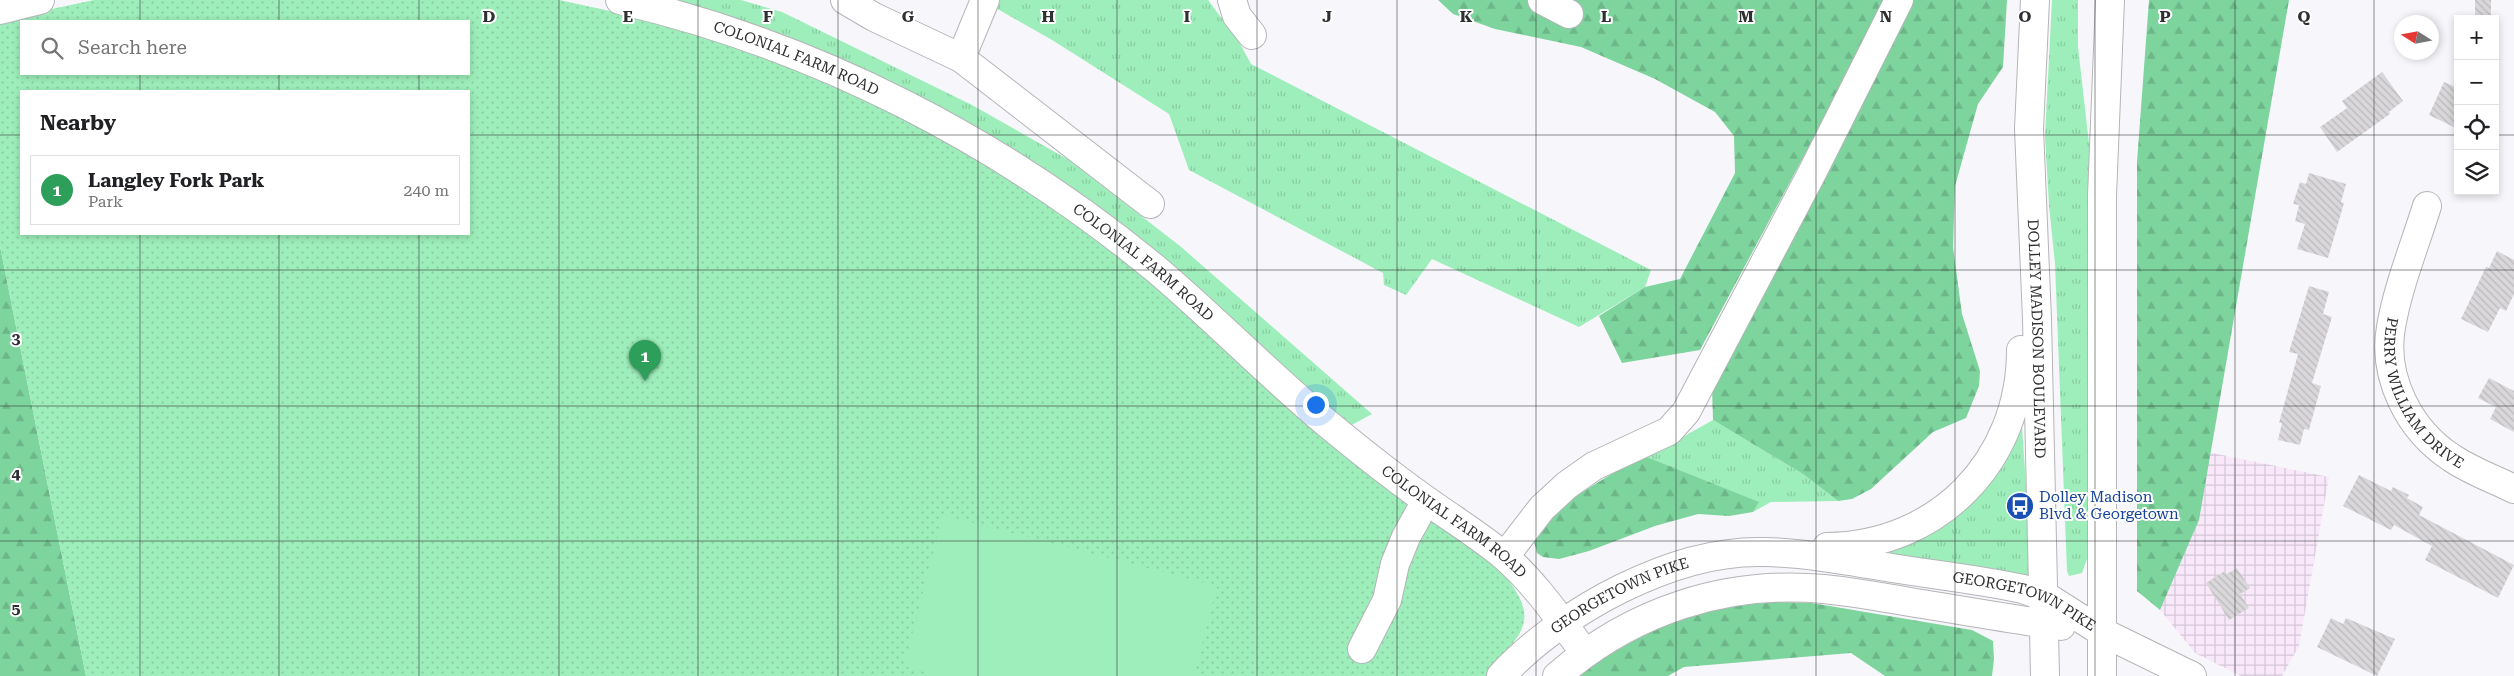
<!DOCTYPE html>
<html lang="en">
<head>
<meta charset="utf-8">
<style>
	body { margin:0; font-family:"Roboto Serif",serif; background:#f2f2f2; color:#202124 }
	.controls { position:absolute; right:15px; top:15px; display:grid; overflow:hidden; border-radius:0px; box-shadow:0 2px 8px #0003 }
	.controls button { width:45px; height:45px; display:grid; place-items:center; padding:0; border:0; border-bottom:1px solid #e0e0e0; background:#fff; color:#202124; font:25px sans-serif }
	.compass { position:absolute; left:2394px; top:15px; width:45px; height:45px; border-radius:50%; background:#fff; box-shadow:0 2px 8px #0003; rotate:281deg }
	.you { position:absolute; left:1315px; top:404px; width:18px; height:18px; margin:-12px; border:4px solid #fff; border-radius:50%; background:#1a73e8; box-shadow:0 0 0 8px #1a73e833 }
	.badge { display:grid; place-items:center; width:32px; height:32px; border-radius:50%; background:#d93025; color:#fff; font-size:16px; font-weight:700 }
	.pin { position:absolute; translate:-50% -41px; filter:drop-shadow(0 1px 2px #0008) }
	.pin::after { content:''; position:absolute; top:26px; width:18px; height:15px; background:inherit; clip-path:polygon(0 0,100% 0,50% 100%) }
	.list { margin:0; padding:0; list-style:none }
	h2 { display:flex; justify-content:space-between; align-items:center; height:65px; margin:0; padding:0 20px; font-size:21px }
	h2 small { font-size:16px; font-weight:400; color:#757577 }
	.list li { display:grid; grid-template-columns:32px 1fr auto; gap:15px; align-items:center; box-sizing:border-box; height:70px; margin:0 10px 10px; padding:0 10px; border:1px solid #e0e0e0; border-radius:0px }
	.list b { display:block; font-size:19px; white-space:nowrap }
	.list p { margin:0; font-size:16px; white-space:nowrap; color:#757577 }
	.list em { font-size:16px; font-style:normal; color:#757577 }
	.icon { flex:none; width:28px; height:28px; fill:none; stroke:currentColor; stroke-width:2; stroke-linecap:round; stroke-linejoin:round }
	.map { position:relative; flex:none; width:2514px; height:676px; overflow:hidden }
	.search { position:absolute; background:#fff; box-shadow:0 2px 8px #0003; left:20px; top:20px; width:450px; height:55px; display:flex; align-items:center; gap:12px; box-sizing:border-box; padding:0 18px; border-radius:0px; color:#757577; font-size:19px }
	.panel { position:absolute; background:#fff; box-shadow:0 2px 8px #0003; left:20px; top:90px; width:450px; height:145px; border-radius:0px }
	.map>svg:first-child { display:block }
	.industrial { fill:url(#industrial-grid) }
	.grass { fill:url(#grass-tufts) }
	.forest { fill:url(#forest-firs) }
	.park { fill:url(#park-dots); fill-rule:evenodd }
	.garden { fill:#9deeba }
	.building { fill:url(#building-back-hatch) }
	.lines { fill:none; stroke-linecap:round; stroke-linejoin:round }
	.minor-casing { stroke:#b5b5b9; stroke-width:30 }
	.major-casing { stroke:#b5b5b9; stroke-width:30 }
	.minor { stroke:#fff; stroke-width:28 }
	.major { stroke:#fff; stroke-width:28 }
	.grid { fill:none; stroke:#2e2f30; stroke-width:1; stroke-opacity:0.55 }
	.labels { text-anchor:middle; stroke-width:4; stroke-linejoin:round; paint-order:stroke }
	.street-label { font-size:15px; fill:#2e2f30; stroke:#fff }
	.transit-label { font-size:15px; fill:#164399; stroke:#fff; text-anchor:start }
	.grid-label { font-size:16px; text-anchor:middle; font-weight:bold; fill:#2e2f30; stroke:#fff; stroke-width:4; stroke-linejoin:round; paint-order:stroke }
</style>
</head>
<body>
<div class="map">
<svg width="2514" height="676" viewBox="0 0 2514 676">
	<defs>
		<pattern id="industrial-grid" width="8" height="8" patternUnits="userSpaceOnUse" patternTransform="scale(1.25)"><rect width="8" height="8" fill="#f8e8fa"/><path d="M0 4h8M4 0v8" fill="none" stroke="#d5c7d7"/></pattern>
		<pattern id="grass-tufts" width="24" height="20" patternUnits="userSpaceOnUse" patternTransform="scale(1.25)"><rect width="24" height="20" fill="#9deeba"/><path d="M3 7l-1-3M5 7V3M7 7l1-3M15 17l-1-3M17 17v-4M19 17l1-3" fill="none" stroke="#88cca0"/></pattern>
		<pattern id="forest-firs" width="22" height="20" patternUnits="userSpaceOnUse" patternTransform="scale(1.25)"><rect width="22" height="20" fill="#7dd49d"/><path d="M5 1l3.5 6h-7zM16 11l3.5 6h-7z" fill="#6cb688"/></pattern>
		<pattern id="park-dots" width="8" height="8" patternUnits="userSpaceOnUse" patternTransform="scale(1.25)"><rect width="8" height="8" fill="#9deeba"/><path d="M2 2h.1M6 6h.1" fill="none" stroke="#88cca0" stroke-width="1.8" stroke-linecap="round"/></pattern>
		<pattern id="building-back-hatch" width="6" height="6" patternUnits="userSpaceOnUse" patternTransform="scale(1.25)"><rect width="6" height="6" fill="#d9d7da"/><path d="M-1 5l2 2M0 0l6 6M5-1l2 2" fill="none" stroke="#bbb9bb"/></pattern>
	</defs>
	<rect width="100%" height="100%" fill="#f7f7fb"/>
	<path class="industrial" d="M 2188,448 L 2329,477 L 2299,646 L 2282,676 L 2241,676 L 2195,653 L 2160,610 Z"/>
	<path class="grass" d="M 651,0 L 741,0 L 782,12 L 972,105 L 1069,160 L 1180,246 L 1372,414 L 1348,427 L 1093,208 Z
		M 998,0 L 1208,0 L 1238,40 L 1251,64 L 1651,270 L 1645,287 L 1579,327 L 1432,259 L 1406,295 L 1384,285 L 1383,273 L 1189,170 L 1169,114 L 1052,40 L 994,7 Z
		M 2052,0 L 2078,0 L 2078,47 L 2092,170 L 2092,545 L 2082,573 L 2069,576 L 2067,571 L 2055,264 L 2049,205 L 2045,136 Z
		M 1713,420 L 1803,474 L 1838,501 L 1771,502 L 1753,512 L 1758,502 L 1647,457 Z
		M 2022,427 L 2033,585 L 1844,553 L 2001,464 Z"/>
	<path class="forest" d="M 1438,0 L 1884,0 L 1821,124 L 1700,350 L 1622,363 L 1599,316 L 1645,287 L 1680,279 L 1735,173 L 1734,136 L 1715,112 L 1655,79 L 1581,47 L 1495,29 L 1453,14 Z
		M 1904,0 L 2007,0 L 2003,67 L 1978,104 L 1955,186 L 1953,247 L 1962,314 L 1980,371 L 1979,386 L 1966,418 L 1933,432 L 1871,489 L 1852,499 L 1838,501 L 1803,474 L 1713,420 L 1712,388 Z
		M 2149,0 L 2289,0 L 2199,520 L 2160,610 L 2137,591 L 2137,162 Z
		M 0,246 L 86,676 L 0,676 Z
		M 1647,457 L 1759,502 L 1753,512 L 1729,516 L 1698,514 L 1655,526 L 1589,551 L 1559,559 L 1543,557 L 1537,553 L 1533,538 L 1558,507 L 1626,465 Z
		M 1751,601 L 1812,603 L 1972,630 L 1993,641 L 1994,659 L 1992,676 L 1885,676 L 1851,653 L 1684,667 L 1668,676 L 1571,676 L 1626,640 L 1689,611 Z"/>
	<path class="park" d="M 94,0 L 559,0 L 638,17 L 730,44 L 789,65 L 911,122 L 1018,182 L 1135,268 L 1505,576 C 1544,624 1517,634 1488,676 L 86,676 L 0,246 L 0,20 ZM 21,21 L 469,21 L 469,74 L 21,74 ZM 21,91 L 469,91 L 469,234 L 21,234 Z"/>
	<path class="garden" d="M 943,515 L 1217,586 L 1194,676 L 941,676 L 904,666 Z"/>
	<path class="building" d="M 2475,0 L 2491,0 L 2491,19 L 2475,19 Z
		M 2382,72 L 2403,101 L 2389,112 L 2390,114 L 2337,152 L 2320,127 L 2347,108 L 2342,101 Z
		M 2444,82 L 2458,88 L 2458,129 L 2429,115 Z
		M 2309,173 L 2346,184 L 2341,202 L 2344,203 L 2328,258 L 2297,249 L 2305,224 L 2295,221 L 2299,205 L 2293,204 L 2300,182 L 2306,184 Z
		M 2497,251 L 2514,260 L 2514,294 L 2506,311 L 2500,308 L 2488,332 L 2461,319 L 2486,267 L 2489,268 Z
		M 2309,286 L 2329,292 L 2323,314 L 2332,317 L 2312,383 L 2321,386 L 2309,430 L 2304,429 L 2300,445 L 2278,440 L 2282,423 L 2279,423 L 2298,354 L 2289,352 Z
		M 2489,378 L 2514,391 L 2514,432 L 2490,419 L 2496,407 L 2478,398 Z
		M 2359,475 L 2391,491 L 2393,487 L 2409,495 L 2407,498 L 2423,507 L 2419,515 L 2514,565 L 2498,598 L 2425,560 L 2432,546 L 2394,525 L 2391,530 L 2343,506 Z
		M 2237,568 L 2250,588 L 2240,594 L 2249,608 L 2229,620 L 2206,583 L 2225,571 L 2227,574 Z
		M 2331,618 L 2343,624 L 2346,618 L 2395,639 L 2377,676 L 2317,647 Z"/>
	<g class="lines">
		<defs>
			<g id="minor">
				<path id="s1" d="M 620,0 C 817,46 1001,141 1157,270 C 1216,320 1270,376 1329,425 C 1363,453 1397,480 1433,505 C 1457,522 1483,538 1505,557 C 1537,585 1560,620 1585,653"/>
				<path d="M 845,0 L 874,17 L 961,58 L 1150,204"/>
				<path d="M 1232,0 L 1237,16 L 1252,35"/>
				<path d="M 1542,0 L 1569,14"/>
				<path d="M 0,10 L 40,0"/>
				<path d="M 961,58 L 985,0"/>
				<path id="s2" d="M 2427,206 C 2415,245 2398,286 2391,327 C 2382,378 2410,431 2452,458 C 2471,471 2494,479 2514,489"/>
				<path d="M 1505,556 L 1542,508 L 1567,485 L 1594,466 L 1669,431 L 1686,412 L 1812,173 L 1899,0"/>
				<path d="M 2102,632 L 2192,676"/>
				<path d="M 1362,649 L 1387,600 L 1395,564 L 1406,537 L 1426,501"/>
			</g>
			<g id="major">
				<path id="s3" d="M 2035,0 L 2029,129 L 2037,319 L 2045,676"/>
				<path d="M 1827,547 C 1938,546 2021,461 2021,350"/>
				<path id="s4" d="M 1501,676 C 1561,611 1674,549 1765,552 C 1807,553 1850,561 1892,568 C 1936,575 1980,580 2023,589 L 2050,599 L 2102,632"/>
				<path d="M 1557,676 C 1632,611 1725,580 1824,589 C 1853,592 1882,597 1910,602 C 1960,610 2010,619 2061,626"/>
				<path d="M 2102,676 L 2102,196 L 2110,0"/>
				<path d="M 2176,676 L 2188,674"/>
			</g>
		</defs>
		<use href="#minor" class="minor-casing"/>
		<use href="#major" class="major-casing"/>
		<use href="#minor" class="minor"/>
		<use href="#major" class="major"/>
	</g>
	<path class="grid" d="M 140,0 L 140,21M 279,0 L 279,21M 419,0 L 419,21M 559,0 L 559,676M 698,0 L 698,676M 838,0 L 838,676M 978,0 L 978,676M 1117,0 L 1117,676M 1257,0 L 1257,676M 1397,0 L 1397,676M 1536,0 L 1536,676M 1676,0 L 1676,676M 1816,0 L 1816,676M 1955,0 L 1955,676M 2095,0 L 2095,676M 2235,0 L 2235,676M 2374,0 L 2374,676M 140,74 L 140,91M 279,74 L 279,91M 419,74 L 419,91M 0,135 L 21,135M 469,135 L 2458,135M 2495,135 L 2514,135M 140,234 L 140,676M 279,234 L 279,676M 419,234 L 419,676M 0,270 L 2514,270M 0,406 L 2514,406M 0,541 L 2514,541"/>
	<defs>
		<symbol id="bus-disc" viewBox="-11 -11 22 22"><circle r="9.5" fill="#1a4fb4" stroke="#fff"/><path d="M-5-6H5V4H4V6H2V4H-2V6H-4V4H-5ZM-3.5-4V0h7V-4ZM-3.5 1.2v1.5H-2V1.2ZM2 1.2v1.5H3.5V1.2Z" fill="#fff"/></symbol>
	</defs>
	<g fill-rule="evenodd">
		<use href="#bus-disc" x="2004" y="490" width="32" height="32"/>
	</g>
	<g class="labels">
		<g class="street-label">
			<text dy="5" stroke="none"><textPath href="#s1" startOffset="186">COLONIAL FARM ROAD</textPath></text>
			<text dy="5" stroke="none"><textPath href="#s1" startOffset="591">COLONIAL FARM ROAD</textPath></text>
			<text dy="5" stroke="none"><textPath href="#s3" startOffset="339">DOLLEY MADISON BOULEVARD</textPath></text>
			<text dy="5" stroke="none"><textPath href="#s2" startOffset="204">PERRY WILLIAM DRIVE</textPath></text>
			<text dy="5" stroke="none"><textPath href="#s1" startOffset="996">COLONIAL FARM ROAD</textPath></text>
			<text dy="5" stroke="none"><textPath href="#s4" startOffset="145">GEORGETOWN PIKE</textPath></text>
			<text dy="5" stroke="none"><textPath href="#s4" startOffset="565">GEORGETOWN PIKE</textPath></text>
		</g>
		<g class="transit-label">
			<text x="2039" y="502">Dolley Madison<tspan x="2039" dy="17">Blvd &amp; Georgetown</tspan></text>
		</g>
	</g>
	<g class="grid-label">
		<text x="489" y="22">D</text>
		<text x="628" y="22">E</text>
		<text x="768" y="22">F</text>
		<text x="908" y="22">G</text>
		<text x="1048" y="22">H</text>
		<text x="1187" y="22">I</text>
		<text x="1327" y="22">J</text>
		<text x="1466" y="22">K</text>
		<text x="1606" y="22">L</text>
		<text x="1746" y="22">M</text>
		<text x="1886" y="22">N</text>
		<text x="2025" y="22">O</text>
		<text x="2165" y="22">P</text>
		<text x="2304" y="22">Q</text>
		<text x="16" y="344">3</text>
		<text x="16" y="479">4</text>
		<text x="16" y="614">5</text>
	</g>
</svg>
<div class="controls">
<button>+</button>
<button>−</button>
<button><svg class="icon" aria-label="locate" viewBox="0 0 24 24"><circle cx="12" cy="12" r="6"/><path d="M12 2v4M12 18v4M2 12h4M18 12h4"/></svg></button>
<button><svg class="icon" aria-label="layers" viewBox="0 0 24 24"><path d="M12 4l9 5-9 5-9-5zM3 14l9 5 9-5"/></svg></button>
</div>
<svg class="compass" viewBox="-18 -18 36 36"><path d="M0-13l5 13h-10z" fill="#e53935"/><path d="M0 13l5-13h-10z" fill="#757577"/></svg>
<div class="you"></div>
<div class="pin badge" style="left:645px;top:381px;background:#2e9e5b">1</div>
<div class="search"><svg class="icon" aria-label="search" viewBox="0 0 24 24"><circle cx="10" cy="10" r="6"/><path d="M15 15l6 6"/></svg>Search here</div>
<section class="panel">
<h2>Nearby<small></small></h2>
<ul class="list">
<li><span class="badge" style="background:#2e9e5b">1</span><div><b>Langley Fork Park</b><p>Park</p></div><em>240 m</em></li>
</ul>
</section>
</div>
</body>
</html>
